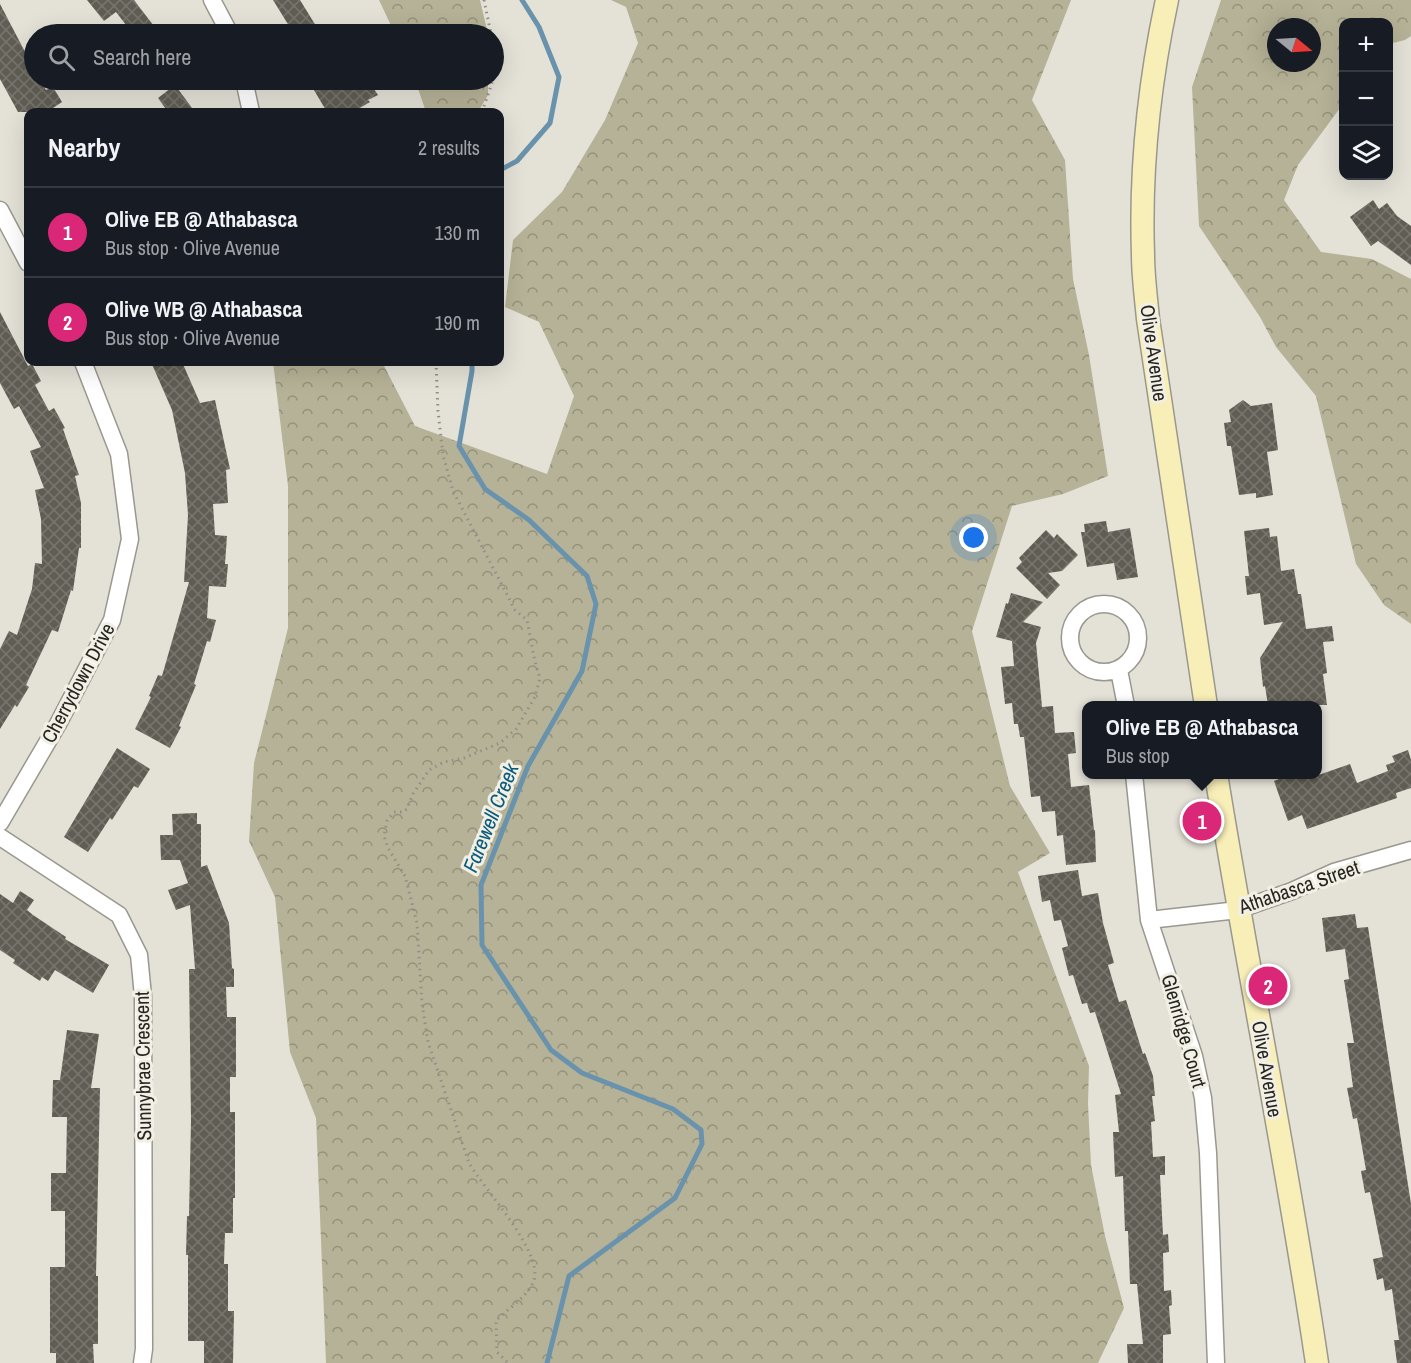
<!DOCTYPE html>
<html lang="en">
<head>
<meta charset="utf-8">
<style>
	body { margin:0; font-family:"Archivo Narrow",sans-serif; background:#20242c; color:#f1f3f6 }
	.controls { position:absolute; right:18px; top:18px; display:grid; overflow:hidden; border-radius:12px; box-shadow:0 6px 24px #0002 }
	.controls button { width:54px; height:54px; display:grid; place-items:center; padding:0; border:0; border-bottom:2px solid #363941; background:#171b24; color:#f1f3f6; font:30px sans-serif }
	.compass { position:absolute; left:1267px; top:18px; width:54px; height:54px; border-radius:50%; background:#171b24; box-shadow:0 6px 24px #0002; rotate:108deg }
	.you { position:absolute; left:974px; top:538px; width:21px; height:21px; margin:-15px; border:4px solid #fff; border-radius:50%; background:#1a73e8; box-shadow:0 0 0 9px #1a73e833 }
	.badge { display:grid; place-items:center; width:39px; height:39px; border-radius:50%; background:#db2777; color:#fff; font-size:20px; font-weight:700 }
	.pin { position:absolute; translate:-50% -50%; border:3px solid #fff; box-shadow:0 2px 6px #0006 }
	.popup { position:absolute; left:1082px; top:701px; width:240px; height:78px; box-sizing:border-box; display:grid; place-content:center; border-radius:12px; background:#171b24; filter:drop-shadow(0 2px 4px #0005); font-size:20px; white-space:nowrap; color:#9ea1a6 }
	.popup b { font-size:22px; color:#f1f3f6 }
	.popup::after { content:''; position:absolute; left:50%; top:100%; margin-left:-12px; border:12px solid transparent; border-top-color:#171b24 }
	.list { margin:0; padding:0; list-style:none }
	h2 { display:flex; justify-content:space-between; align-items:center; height:78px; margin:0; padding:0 24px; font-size:26px }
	h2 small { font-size:20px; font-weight:400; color:#9ea1a6 }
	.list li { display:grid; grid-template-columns:39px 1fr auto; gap:18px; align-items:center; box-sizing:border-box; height:90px; padding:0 24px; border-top:2px solid #363941 }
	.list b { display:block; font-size:22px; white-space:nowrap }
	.list p { margin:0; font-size:20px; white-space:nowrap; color:#9ea1a6 }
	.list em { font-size:20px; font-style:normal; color:#9ea1a6 }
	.icon { flex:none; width:33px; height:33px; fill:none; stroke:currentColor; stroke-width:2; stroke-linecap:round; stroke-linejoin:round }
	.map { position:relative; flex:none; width:1411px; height:1363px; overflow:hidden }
	.search { position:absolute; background:#171b24; box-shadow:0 6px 24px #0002; left:24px; top:24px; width:480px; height:66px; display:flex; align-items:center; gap:15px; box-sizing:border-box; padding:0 21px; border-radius:33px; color:#9ea1a6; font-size:22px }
	.panel { position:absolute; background:#171b24; box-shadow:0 6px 24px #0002; left:24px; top:108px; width:480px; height:258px; border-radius:12px }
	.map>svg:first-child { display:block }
	.forest { fill:url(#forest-crowns); fill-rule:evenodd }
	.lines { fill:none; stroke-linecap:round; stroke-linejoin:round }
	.stream { stroke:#6993ac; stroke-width:5 }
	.building { fill:url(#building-cross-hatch) }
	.street-casing { stroke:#9a988e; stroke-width:19 }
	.secondary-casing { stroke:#9a988e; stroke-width:25 }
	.path { stroke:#908f87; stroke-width:3; stroke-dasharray:1.5 4.5; stroke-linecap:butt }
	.street { stroke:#fff; stroke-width:16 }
	.secondary { stroke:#f7eeb8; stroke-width:22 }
	.labels { text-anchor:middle; stroke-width:6; stroke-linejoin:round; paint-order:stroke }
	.street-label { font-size:20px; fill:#262521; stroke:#f2f0e5 }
	.water-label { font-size:21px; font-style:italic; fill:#0a5a7d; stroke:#f2f0e5 }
</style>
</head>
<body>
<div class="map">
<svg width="1411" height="1363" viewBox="0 0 1411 1363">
	<defs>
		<pattern id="forest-crowns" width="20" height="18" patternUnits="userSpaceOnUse" patternTransform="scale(1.5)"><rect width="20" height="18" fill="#b6b297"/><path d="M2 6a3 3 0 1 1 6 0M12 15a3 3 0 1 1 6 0" fill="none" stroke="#94917b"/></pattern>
		<pattern id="building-cross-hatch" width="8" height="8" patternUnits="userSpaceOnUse" patternTransform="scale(1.5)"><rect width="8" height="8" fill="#605e54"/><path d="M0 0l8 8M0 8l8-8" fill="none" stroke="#78766e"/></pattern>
	</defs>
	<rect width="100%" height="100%" fill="#e4e2d7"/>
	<path class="forest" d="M 379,0 L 480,0 L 488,34 L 395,34 Z
		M 611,0 L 1071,0 L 1032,100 L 1065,160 L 1073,279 L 1089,355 L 1108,476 L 1063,494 L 1012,506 L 972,631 L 1010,786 L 1050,853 L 1018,872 L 1089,1066 L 1088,1104 L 1091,1165 L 1105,1236 L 1124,1308 L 1098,1363 L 326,1363 L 316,1118 L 290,1052 L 275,897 L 249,841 L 254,763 L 288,628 L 288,486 L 273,362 L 382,362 L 415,426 L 547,474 L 574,396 L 539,322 L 505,307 L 513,240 L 562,192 L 605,120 L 638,43 L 626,7 Z
		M 1221,0 L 1411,0 L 1411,36 L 1405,40 L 1389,44 L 1388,22 L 1344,22 L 1343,104 L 1298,165 L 1284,200 L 1321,252 L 1372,259 L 1411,279 L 1411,624 L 1384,605 L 1356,564 L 1316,396 L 1276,347 L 1260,317 L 1199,226 L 1192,87 ZM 1276,27 L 1312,27 L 1312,63 L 1276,63 Z
		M 415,80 L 488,80 L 488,95 L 478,112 L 426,112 Z"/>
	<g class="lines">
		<path class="stream" d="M 500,170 L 517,161 L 550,123 L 559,77 L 539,27 L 522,0
			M 472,362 L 472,371 L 459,446 L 485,489 L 529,520 L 587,576 L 596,604 L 582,671 L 528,766 L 481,885 L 482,945 L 551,1050 L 582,1073 L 673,1109 L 701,1130 L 702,1144 L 675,1198 L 569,1276 L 547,1363"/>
	</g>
	<path class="building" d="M 87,0 L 134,0 L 160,34 L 133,34 L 116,12 L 104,21 Z
		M 273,0 L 300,0 L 321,34 L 294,34 Z
		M 0,4 L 34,69 L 34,80 L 40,80 L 46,90 L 53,87 L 62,102 L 47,112 L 18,112 L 0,79 Z
		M 308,80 L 368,80 L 378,95 L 368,100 L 370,102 L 353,112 L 327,112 Z
		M 175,85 L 195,112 L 168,112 L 158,98 Z
		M 1373,200 L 1379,209 L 1387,203 L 1397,216 L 1411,226 L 1411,265 L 1378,241 L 1371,246 L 1350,217 Z
		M 0,312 L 28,366 L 32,364 L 41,381 L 35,385 L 49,411 L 54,408 L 65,428 L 63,429 L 79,475 L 75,476 L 81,503 L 81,548 L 79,548 L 73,591 L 71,590 L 58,632 L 52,630 L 26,685 L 29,687 L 17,707 L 15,705 L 0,729 L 0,649 L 9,631 L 17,635 L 32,589 L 35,563 L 42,564 L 41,519 L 35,490 L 44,488 L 30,451 L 41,447 L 19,406 L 14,409 L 0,383 Z
		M 151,362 L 182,362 L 200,403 L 215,400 L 230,469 L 226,470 L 228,503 L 213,504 L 215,535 L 227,536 L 225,564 L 228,564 L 226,587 L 209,586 L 207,618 L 216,620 L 210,642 L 207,641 L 194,684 L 196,685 L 179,726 L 181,727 L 170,748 L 135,729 L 151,697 L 149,696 L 158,675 L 162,676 L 189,582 L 184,582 L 188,515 L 185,473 L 172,410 Z
		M 1243,400 L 1251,406 L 1272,403 L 1278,450 L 1267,452 L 1273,495 L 1256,498 L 1256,493 L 1239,495 L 1231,446 L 1227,446 L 1224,423 L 1231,422 L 1229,410 Z
		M 1106,521 L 1108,532 L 1130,528 L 1138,577 L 1117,580 L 1114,563 L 1087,567 L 1081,532 L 1085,532 L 1084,524 Z
		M 1269,528 L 1270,537 L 1277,536 L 1281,571 L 1294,569 L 1298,594 L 1301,594 L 1306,629 L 1332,626 L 1334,641 L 1323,642 L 1327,673 L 1323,674 L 1327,705 L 1268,705 L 1265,686 L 1263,687 L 1260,658 L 1283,622 L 1264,625 L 1260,593 L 1247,595 L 1245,576 L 1249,576 L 1244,531 Z
		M 1046,530 L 1054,538 L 1057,534 L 1078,555 L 1062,571 L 1048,573 L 1060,585 L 1047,599 L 1016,568 L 1022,562 L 1019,558 Z
		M 1011,593 L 1043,602 L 1023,622 L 1041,627 L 1036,643 L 1042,707 L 1053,706 L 1055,733 L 1074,732 L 1076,753 L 1068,754 L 1071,787 L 1089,785 L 1094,830 L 1095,830 L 1096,862 L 1066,865 L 1063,835 L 1057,836 L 1055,811 L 1042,812 L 1040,796 L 1031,797 L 1024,737 L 1020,737 L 1018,724 L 1014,724 L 1012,703 L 1005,704 L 1001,667 L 1014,666 L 1012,641 L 996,637 L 1006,603 L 1008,604 Z
		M 117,748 L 150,769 L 138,788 L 134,786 L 112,820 L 110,818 L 88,852 L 64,837 Z
		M 1408,750 L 1411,760 L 1411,788 L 1396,793 L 1397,798 L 1307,829 L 1302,815 L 1288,821 L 1274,781 L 1292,774 L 1305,774 L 1307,779 L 1350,764 L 1357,783 L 1388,771 L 1386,765 L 1395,762 L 1392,756 Z
		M 197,813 L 197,824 L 201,824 L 201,867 L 207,865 L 229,923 L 232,968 L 234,969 L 234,987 L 226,987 L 227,1017 L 236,1017 L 236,1077 L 230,1077 L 230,1112 L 235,1112 L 235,1198 L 233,1198 L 233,1233 L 225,1233 L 224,1264 L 228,1264 L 228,1311 L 234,1311 L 233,1363 L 204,1363 L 204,1341 L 188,1341 L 188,1255 L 186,1255 L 187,1216 L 189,1216 L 191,1120 L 189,969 L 195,969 L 190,905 L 176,910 L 168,890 L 188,883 L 180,860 L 161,860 L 160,835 L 173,835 L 172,814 Z
		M 1078,870 L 1082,896 L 1098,893 L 1103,923 L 1114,963 L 1108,965 L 1119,1002 L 1126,1000 L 1143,1054 L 1145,1053 L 1153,1076 L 1155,1096 L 1152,1096 L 1155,1121 L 1151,1122 L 1153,1157 L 1165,1156 L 1165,1175 L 1160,1175 L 1163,1235 L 1168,1234 L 1169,1252 L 1163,1253 L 1164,1291 L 1171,1290 L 1172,1305 L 1169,1306 L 1171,1334 L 1163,1335 L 1163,1363 L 1128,1363 L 1127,1344 L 1143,1344 L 1137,1284 L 1130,1284 L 1128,1231 L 1125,1231 L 1123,1176 L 1115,1177 L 1113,1132 L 1119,1132 L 1115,1095 L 1121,1094 L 1095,1012 L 1090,1013 L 1087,1003 L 1082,1004 L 1073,975 L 1069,976 L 1062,948 L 1068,946 L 1061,920 L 1054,921 L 1050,900 L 1042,902 L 1038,876 Z
		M 20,891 L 34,900 L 27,910 L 33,915 L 66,937 L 65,939 L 109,965 L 93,993 L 55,970 L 48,981 L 42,977 L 40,981 L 13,963 L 15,960 L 0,950 L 0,894 L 13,903 Z
		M 1355,914 L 1357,928 L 1368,927 L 1411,1204 L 1411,1363 L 1397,1363 L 1394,1340 L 1399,1340 L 1392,1289 L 1385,1291 L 1383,1278 L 1377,1280 L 1373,1259 L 1383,1257 L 1370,1192 L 1365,1193 L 1361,1171 L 1366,1170 L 1357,1118 L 1353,1119 L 1347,1088 L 1353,1087 L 1347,1043 L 1354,1043 L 1344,980 L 1349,979 L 1345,949 L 1326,952 L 1322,918 Z
		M 67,1030 L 99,1034 L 91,1088 L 100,1088 L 96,1276 L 98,1276 L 98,1344 L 93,1344 L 94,1363 L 56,1363 L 56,1353 L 50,1353 L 50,1267 L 65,1267 L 65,1211 L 51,1211 L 51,1173 L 66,1173 L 67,1117 L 52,1117 L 53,1080 L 60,1080 Z"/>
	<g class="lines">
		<defs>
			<path id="street" d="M 212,0 L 230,34
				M 244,80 L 251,112
				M 0,210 L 28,263
				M1070 638a34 34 0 1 1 68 0a34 34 0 1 1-68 0Z
				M 1119,670 L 1126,706
				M 1134,774 L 1149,920 L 1194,1056 L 1203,1098 L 1208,1153 L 1216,1363
				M 0,823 L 58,724 L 112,620 L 130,539 L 119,454 L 83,362
				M 0,837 L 119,915 L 139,955 L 143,996 L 144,1349 L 142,1363
				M 1149,920 L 1238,910 L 1292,891 L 1334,872 L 1411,850"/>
			<path id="secondary" d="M 1167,0 C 1149,84 1140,169 1143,255 C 1143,276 1146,297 1148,319 L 1206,706
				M 1216,774 C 1248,971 1288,1166 1317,1363"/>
		</defs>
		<use href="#street" class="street-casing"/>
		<use href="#secondary" class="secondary-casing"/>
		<path class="path" d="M 484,0 L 491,34
			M 482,112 L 493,80
			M 436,362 L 438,411 L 443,455 L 453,491 L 515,610 L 527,620 L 535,662 L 540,678 L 535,697 L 516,729 L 500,743 L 464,758 L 444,762 L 429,770 L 413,794 L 407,809 L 403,812 L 394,812 L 387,821 L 384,836 L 388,848 L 405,876 L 417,923 L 422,1003 L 428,1042 L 469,1163 C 484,1189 543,1252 534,1280 C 528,1297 507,1309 496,1321 L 497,1352 L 508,1363"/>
		<use href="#street" class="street"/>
		<use href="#secondary" class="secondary"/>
	</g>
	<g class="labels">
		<g class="street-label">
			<text transform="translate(1154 353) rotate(82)" y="7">Olive Avenue</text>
			<text transform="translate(78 683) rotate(-62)" y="7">Cherrydown Drive</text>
			<text transform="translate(1299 887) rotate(-19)" y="7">Athabasca Street</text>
			<text transform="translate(1184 1031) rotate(74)" y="7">Glenridge Court</text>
			<text transform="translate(143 1066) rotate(-91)" y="7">Sunnybrae Crescent</text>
			<text transform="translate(1267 1069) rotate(80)" y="7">Olive Avenue</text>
		</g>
		<g class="water-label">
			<text transform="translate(491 818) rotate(-68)" y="7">Farewell Creek</text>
		</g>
	</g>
</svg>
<div class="controls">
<button>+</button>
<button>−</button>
<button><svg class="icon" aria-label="layers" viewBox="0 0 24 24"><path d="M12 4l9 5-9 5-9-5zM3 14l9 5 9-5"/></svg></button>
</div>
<svg class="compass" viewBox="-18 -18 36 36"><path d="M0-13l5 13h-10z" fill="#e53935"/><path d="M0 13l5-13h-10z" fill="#9ea1a6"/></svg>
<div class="you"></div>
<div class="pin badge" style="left:1202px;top:821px">1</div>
<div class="popup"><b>Olive EB @ Athabasca</b>Bus stop</div>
<div class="pin badge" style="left:1268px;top:986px">2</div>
<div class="search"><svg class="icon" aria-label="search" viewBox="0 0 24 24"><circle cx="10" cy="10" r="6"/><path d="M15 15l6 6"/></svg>Search here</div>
<section class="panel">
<h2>Nearby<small>2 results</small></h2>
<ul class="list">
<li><span class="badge">1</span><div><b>Olive EB @ Athabasca</b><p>Bus stop · Olive Avenue</p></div><em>130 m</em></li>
<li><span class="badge">2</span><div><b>Olive WB @ Athabasca</b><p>Bus stop · Olive Avenue</p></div><em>190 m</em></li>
</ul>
</section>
</div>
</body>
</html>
